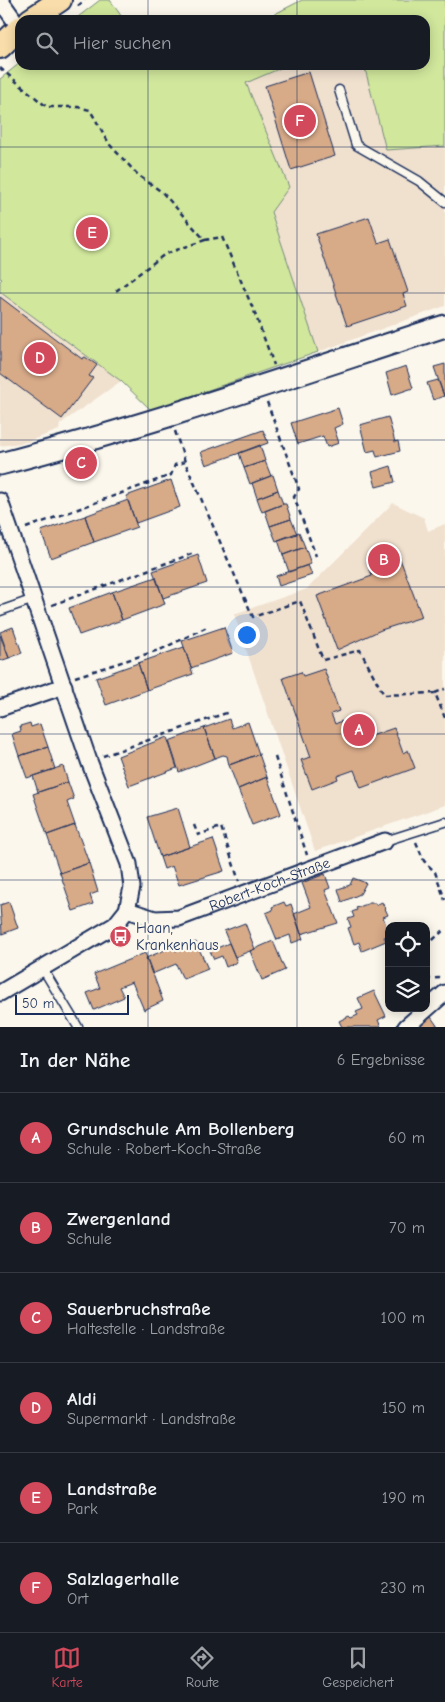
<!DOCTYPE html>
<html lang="de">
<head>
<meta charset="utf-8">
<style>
	body { margin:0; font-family:"Comic Neue",sans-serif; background:#242831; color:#f1f3f6 }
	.controls { position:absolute; right:15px; bottom:15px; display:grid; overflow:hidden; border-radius:10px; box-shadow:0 2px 12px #0003 }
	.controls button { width:45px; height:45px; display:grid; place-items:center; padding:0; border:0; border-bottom:1px solid #363941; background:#171b24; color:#f1f3f6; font:25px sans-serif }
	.scale { position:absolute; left:15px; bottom:12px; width:114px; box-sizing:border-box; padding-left:5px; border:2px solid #1b2f5e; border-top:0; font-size:14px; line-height:18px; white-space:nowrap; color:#1b2f5e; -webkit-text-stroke:4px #fbf7ec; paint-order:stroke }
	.you { position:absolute; left:246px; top:634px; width:18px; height:18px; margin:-12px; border:4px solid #fff; border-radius:50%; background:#1a73e8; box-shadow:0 0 0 8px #1a73e833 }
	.badge { display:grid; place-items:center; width:32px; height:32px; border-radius:50%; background:#d1495b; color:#fff; font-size:16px; font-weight:700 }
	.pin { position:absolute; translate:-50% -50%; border:2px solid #fff; box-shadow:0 1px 5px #0006 }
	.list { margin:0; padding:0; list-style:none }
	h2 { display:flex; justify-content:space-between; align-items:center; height:65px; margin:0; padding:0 20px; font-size:21px }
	h2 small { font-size:16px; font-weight:400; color:#9ea1a6 }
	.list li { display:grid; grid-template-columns:32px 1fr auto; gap:15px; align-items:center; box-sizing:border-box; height:90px; padding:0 20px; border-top:1px solid #363941 }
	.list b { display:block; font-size:19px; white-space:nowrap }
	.list p { margin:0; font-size:16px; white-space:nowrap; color:#9ea1a6 }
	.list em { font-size:16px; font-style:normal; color:#9ea1a6 }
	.icon { flex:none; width:28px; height:28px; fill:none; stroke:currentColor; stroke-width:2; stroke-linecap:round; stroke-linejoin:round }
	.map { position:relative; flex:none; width:445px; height:1027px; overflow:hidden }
	.search { position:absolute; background:#171b24; box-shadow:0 2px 12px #0003; left:15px; right:15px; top:15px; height:55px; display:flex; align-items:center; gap:12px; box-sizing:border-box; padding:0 18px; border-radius:15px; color:#9ea1a6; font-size:19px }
	.sheet { height:605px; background:#171b24 }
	nav { display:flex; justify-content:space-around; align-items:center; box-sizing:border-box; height:70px; border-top:1px solid #363941; background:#171b24; font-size:14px; color:#9ea1a6 }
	nav a { display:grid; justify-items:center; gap:2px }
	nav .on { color:#d1495b }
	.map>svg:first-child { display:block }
	.built { fill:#f0e0ce }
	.green { fill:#d1e79c; stroke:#768b7d }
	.building { fill:#d7aa88; stroke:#1b2f5e }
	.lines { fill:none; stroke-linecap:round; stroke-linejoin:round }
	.service-casing { stroke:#1b2f5e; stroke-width:11 }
	.minor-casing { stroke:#1b2f5e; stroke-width:19 }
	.secondary-casing { stroke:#1b2f5e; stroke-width:25 }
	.primary-casing { stroke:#1b2f5e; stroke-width:26 }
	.path { stroke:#1b2f5e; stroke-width:2.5; stroke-dasharray:5 4; stroke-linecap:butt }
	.service { stroke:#fbf7ec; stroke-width:8 }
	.minor { stroke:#fbf7ec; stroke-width:15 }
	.secondary { stroke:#fbf7ec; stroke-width:21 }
	.primary { stroke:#f9deab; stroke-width:22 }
	.grid { fill:none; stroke:#1b2f5e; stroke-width:1; stroke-opacity:0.55 }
	.labels { text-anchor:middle; stroke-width:4.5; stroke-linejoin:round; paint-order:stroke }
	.street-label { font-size:15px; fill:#1b2f5e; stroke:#fbf7ec }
	.poi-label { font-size:15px; fill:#1b2f5e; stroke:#fbf7ec; text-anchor:start }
</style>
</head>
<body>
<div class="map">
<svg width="445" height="1027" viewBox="0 0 445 1027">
	<rect width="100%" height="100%" fill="#fbf7ec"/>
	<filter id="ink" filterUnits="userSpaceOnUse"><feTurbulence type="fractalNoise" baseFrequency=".02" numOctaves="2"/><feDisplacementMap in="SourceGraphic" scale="10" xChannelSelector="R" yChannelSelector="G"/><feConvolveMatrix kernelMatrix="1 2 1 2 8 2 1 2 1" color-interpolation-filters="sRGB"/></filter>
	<g filter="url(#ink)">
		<path class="built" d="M 288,65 L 364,65 L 386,150 L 445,146 L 445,306 L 318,352 L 271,212 L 246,83 Z
			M 0,292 L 121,381 L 60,424 L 59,430 L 27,442 L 0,446 Z
			M 393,503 L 424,518 L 428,531 L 445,524 L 445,805 L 315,851 L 234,614 L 307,589 Z"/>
		<path class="green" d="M 100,0 L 110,0 L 124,20 L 74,20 Z
			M 302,0 L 445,0 L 445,146 L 386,150 L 364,65 L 425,65 L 425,20 L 263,20 Z
			M 20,63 L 20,65 L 288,65 L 246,83 L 289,187 L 271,212 L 318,352 L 151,410 L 121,381 L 0,292 L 0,281 L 2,279 L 0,278 L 0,79 Z"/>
		<path class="building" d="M 309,72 L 335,156 L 291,170 L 265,86 Z
			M 369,217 L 378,243 L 390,239 L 408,292 L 403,294 L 407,306 L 347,326 L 316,234 Z
			M 0,297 L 82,359 L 85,357 L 97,365 L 89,376 L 93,378 L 62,419 L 0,373 Z
			M 445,364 L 445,396 L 444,396 L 434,367 Z
			M 406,366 L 413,388 L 392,395 L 386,373 Z
			M 438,380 L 444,396 L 433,400 L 427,383 Z
			M 338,408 L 343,424 L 334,428 L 339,443 L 327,447 L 323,436 L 298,444 L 291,423 Z
			M 388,417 L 395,442 L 398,441 L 400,451 L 377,457 L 375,450 L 367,452 L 360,425 Z
			M 263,430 L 268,443 L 206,465 L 201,452 Z
			M 260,445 L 265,461 L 244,468 L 239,453 Z
			M 265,461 L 271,476 L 250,484 L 244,468 Z
			M 391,466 L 395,482 L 376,487 L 372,472 Z
			M 273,475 L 278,490 L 257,498 L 252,483 Z
			M 171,480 L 180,507 L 136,523 L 126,496 Z
			M 278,490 L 283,504 L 262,512 L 257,498 Z
			M 128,500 L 137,527 L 94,542 L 85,516 Z
			M 283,504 L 286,504 L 291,519 L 270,526 L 265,511 Z
			M 85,516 L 94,542 L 51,558 L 41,531 Z
			M 291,519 L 297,534 L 276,541 L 270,526 Z
			M 299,532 L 305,547 L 283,555 L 278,540 Z
			M 305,547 L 311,564 L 289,572 L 283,555 Z
			M 397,551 L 422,617 L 381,630 L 337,650 L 317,596 L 372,576 L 367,562 Z
			M 198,555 L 207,583 L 163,598 L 153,571 Z
			M 308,565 L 312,575 L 279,586 L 276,576 Z
			M 156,577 L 165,604 L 122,620 L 112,592 Z
			M 112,592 L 122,620 L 79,635 L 69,608 Z
			M 13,627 L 22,653 L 9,658 L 0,632 Z
			M 224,627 L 233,653 L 191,668 L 182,641 Z
			M 0,635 L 9,658 L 0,661 Z
			M 184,647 L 193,674 L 147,690 L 138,663 Z
			M 138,663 L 147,690 L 106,705 L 96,678 Z
			M 324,669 L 339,711 L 331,714 L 335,724 L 342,721 L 351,743 L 394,728 L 403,753 L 408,750 L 415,768 L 361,788 L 354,770 L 337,776 L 338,779 L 312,789 L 301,760 L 311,757 L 283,678 L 301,672 L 303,676 Z
			M 229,719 L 232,728 L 248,722 L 259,754 L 229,765 L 227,756 L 223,755 L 215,758 L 204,728 Z
			M 30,723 L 31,727 L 40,724 L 48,747 L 19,756 L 12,734 L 21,731 L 20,726 Z
			M 204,728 L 215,758 L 179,772 L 169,741 Z
			M 167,737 L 177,768 L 129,786 L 118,756 Z
			M 48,747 L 55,769 L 27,778 L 19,756 Z
			M 259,754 L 267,777 L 238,789 L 229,765 Z
			M 63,766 L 68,782 L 38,792 L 33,776 Z
			M 267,777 L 281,814 L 252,825 L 238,789 Z
			M 68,782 L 74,799 L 67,802 L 75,825 L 47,835 L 33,794 Z
			M 178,808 L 190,847 L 160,857 L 147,817 Z
			M 75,825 L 89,863 L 60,873 L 47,835 Z
			M 213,839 L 224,871 L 179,885 L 172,866 L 164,869 L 160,857 Z
			M 89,863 L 98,892 L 90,895 L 93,904 L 73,911 L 60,873 Z
			M 325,874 L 330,888 L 325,890 L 338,923 L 301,934 L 294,914 L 311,907 L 302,883 Z
			M 353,878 L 366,883 L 360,894 L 342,902 L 338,889 L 350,885 Z
			M 9,902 L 18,928 L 2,934 L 0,905 Z
			M 284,902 L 286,906 L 291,904 L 303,939 L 292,943 L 290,935 L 277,940 L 266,913 L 273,910 L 272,907 Z
			M 382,902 L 388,915 L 383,917 L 387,928 L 385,929 L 387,936 L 384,937 L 386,941 L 362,951 L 359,942 L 354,944 L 348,928 L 351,927 L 348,919 L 354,917 L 352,912 L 357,910 L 356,908 L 370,903 L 375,903 L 376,905 Z
			M 245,923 L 255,949 L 235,957 L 224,931 Z
			M 273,941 L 285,970 L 262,980 L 250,951 Z
			M 196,942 L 208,969 L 183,979 L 176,964 L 152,974 L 146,958 L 174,946 L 176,951 Z
			M 229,943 L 237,962 L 226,967 L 222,956 L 214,959 L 210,951 Z
			M 145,953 L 163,1001 L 144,1010 L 132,982 L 119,987 L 124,997 L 94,1010 L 87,993 L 100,988 L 94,974 Z
			M 374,991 L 386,1016 L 378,1020 L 381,1027 L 342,1027 L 339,1021 L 349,1016 L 351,1018 L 358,1015 L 356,1012 L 363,1009 L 358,998 Z
			M 431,1017 L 438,1027 L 417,1027 Z"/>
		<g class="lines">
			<defs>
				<path id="service" d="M 339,90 L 356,145 L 419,181 L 445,202
					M 0,611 L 34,599
					M 385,841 L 445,822
					M 43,969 L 78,1027"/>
				<g id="minor">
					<path d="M 0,0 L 20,28"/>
					<path d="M 0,501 L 89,761 L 129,864 L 132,887 L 127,910 L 115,925 L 0,993"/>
					<path d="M 0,708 L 64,686"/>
					<path id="s1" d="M 127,910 L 155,919 L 179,918 L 385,841"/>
					<path d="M 406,1027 L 445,993"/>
				</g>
				<path id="secondary" d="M 0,464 C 151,425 297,374 445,326"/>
				<path id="primary" d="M 30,20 L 60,0
					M 0,47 L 20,28"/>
			</defs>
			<use href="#service" class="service-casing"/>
			<use href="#minor" class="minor-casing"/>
			<use href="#secondary" class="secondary-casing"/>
			<use href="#primary" class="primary-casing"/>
			<path class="path" d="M 78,6 L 85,0
				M 0,68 L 47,107 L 78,107 L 90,110 L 110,145 L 139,176 L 162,192 L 205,240 L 222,237 L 254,311 L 274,365
				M 116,291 L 165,254 L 205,240
				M 267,402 L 299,489 L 294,497 L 316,556
				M 175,431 L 185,462 L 253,617 L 300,601 L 323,660 L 360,650 L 384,695 L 435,693 L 445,718
				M 26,528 L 171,475 L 175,465 L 185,462
				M 52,605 L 194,553
				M 75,677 L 162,649 L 209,626
				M 435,693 L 445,689
				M 103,756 L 229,712
				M 275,757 L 307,855
				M 194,825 L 198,835 L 221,827 L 239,881
				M 416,842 L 424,861 L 435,872 L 445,900
				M 426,946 L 445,929
				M 426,979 L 440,978"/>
			<use href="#service" class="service"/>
			<use href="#minor" class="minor"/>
			<use href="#secondary" class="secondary"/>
			<use href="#primary" class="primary"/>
		</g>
	</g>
	<path class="grid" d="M 148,0 L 148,20M 297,0 L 297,20M 148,65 L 148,1027M 297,65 L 297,1027M 0,147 L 445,147M 0,293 L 445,293M 0,440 L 445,440M 0,587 L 445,587M 0,734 L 445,734M 0,880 L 445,880"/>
	<defs>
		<symbol id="bus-disc" viewBox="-11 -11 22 22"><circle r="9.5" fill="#d1495b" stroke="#fbf7ec"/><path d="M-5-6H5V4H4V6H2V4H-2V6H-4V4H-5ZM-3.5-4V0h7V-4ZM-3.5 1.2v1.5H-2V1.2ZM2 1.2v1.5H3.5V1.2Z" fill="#fff"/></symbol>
	</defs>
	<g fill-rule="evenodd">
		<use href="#bus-disc" x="108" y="924" width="25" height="25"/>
	</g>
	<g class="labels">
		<g class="street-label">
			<text dy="5" stroke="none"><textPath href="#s1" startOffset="150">Robert-Koch-Straße</textPath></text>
		</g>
		<g class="poi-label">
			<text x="136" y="933">Haan,<tspan x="136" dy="17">Krankenhaus</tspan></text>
		</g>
	</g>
</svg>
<div class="controls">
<button><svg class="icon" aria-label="locate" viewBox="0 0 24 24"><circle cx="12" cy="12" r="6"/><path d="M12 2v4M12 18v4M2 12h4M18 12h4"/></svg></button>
<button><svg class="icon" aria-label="layers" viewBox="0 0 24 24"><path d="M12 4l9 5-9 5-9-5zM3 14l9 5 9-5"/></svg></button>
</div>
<div class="scale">50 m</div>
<div class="you"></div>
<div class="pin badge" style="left:359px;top:730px">A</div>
<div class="pin badge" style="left:384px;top:560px">B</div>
<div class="pin badge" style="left:81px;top:463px">C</div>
<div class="pin badge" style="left:40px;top:358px">D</div>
<div class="pin badge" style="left:92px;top:233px">E</div>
<div class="pin badge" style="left:300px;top:121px">F</div>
<div class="search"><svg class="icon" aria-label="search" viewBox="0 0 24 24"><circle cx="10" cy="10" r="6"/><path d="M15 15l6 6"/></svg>Hier suchen</div>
</div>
<section class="sheet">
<h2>In der Nähe<small>6 Ergebnisse</small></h2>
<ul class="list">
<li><span class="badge">A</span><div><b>Grundschule Am Bollenberg</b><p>Schule · Robert-Koch-Straße</p></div><em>60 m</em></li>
<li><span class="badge">B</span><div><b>Zwergenland</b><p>Schule</p></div><em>70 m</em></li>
<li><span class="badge">C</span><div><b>Sauerbruchstraße</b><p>Haltestelle · Landstraße</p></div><em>100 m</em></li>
<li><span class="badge">D</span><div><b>Aldi</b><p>Supermarkt · Landstraße</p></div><em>150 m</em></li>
<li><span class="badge">E</span><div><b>Landstraße</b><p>Park</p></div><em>190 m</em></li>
<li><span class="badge">F</span><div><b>Salzlagerhalle</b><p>Ort</p></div><em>230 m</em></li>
</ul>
</section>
<nav>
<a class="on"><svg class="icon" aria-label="map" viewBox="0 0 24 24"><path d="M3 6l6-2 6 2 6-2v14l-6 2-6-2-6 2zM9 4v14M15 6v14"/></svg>Karte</a>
<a><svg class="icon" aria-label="directions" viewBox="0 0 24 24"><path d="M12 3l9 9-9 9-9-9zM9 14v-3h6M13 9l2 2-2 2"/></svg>Route</a>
<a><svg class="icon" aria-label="saved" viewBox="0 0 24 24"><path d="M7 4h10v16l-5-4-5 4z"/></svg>Gespeichert</a>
</nav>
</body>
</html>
